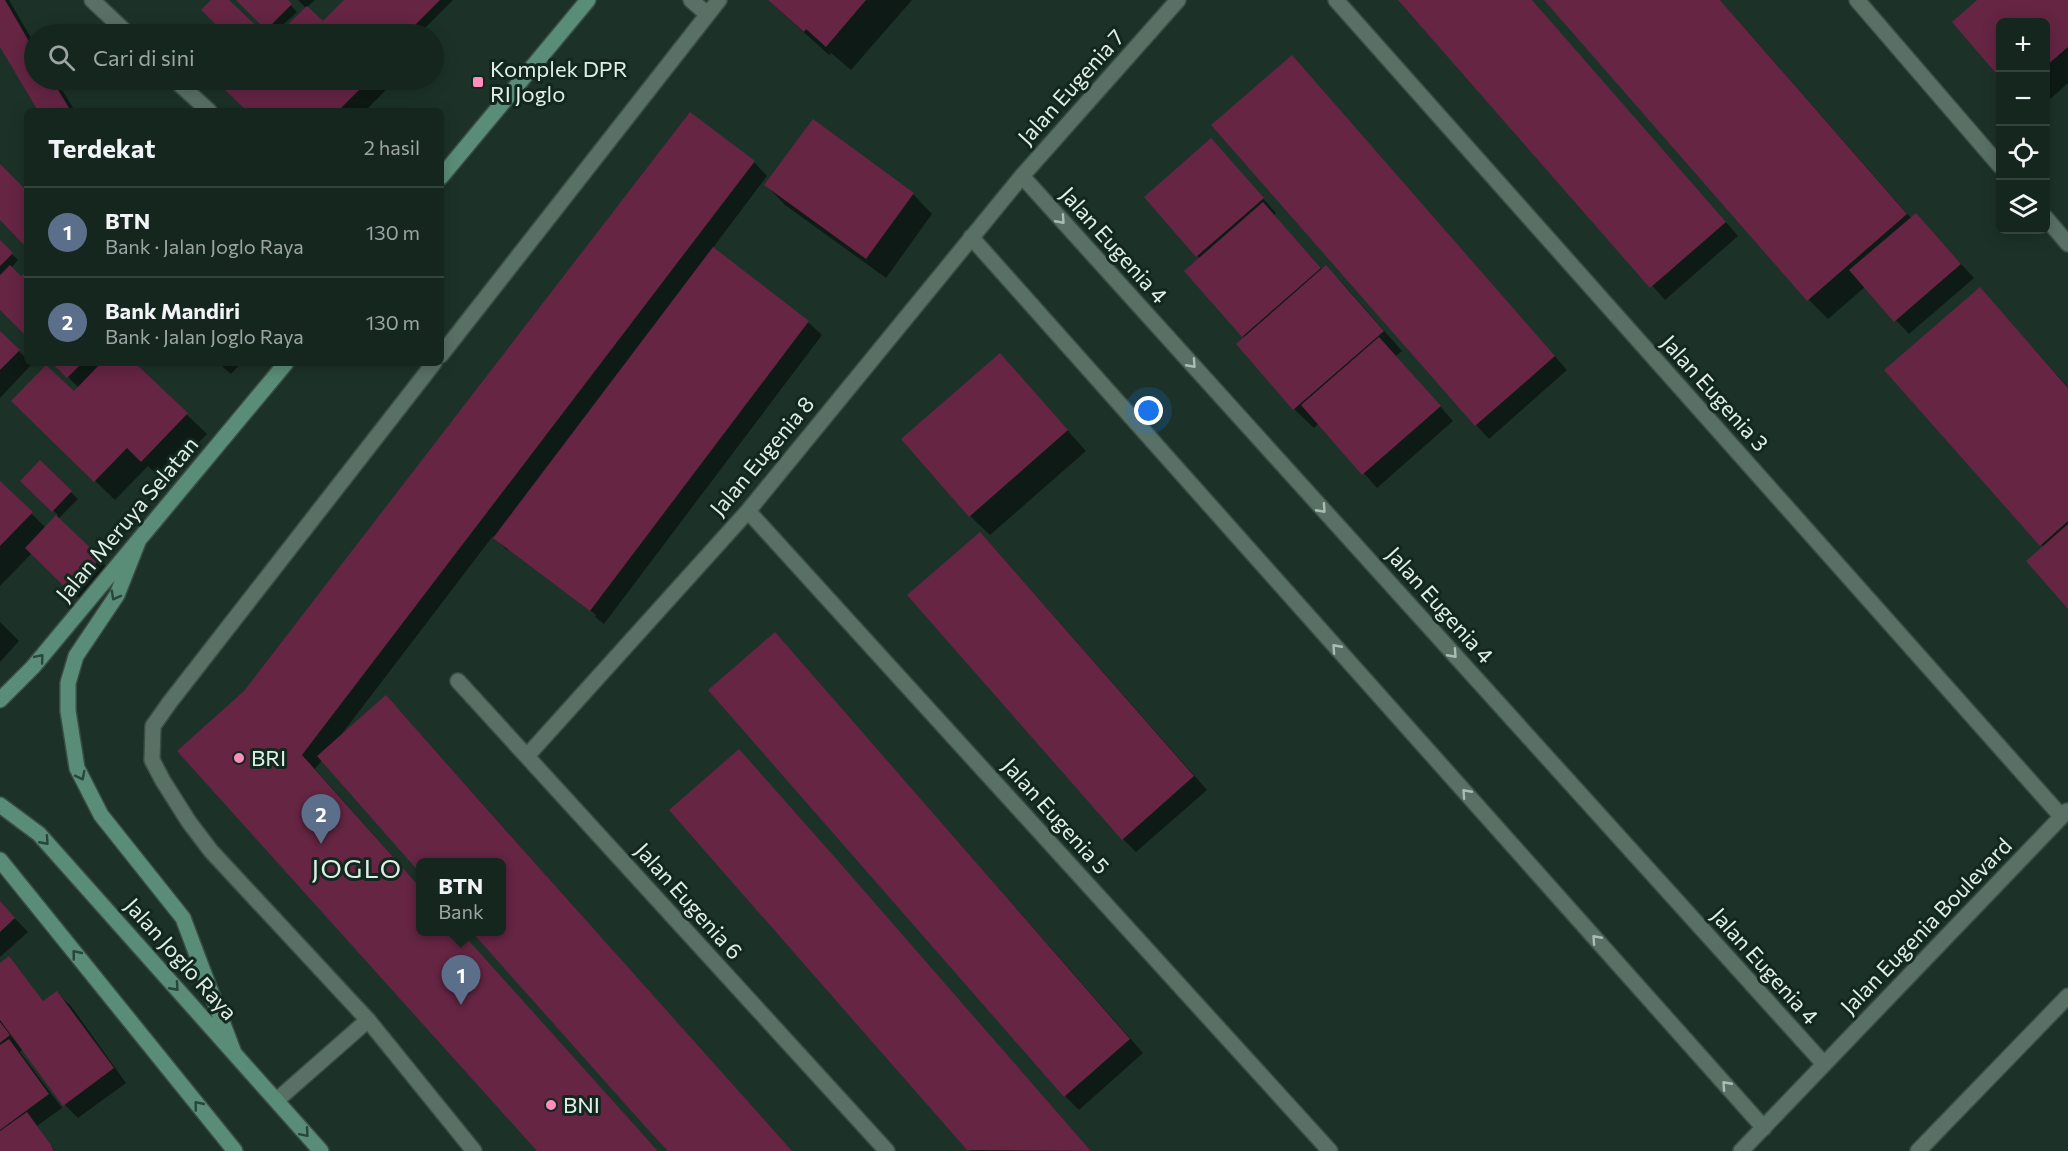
<!DOCTYPE html>
<html lang="id">
<head>
<meta charset="utf-8">
<style>
	body { margin:0; font-family:Commissioner,sans-serif; background:#1e2e28; color:#f1f3f6 }
	.controls { position:absolute; right:18px; top:18px; display:grid; overflow:hidden; border-radius:9px; box-shadow:0 3px 15px #0003 }
	.controls button { width:54px; height:54px; display:grid; place-items:center; padding:0; border:0; border-bottom:2px solid #34433d; background:#15261f; color:#f1f3f6; font:30px sans-serif }
	.you { position:absolute; left:1149px; top:411px; width:21px; height:21px; margin:-15px; border:4px solid #fff; border-radius:50%; background:#1a73e8; box-shadow:0 0 0 9px #1a73e833 }
	.badge { display:grid; place-items:center; width:39px; height:39px; border-radius:50%; background:#fd8ebe; color:#fff; font-size:20px; font-weight:700 }
	.pin { position:absolute; translate:-50% -50px; filter:drop-shadow(0 2px 3px #0008) }
	.pin::after { content:''; position:absolute; top:32px; width:21px; height:18px; background:inherit; clip-path:polygon(0 0,100% 0,50% 100%) }
	.popup { position:absolute; left:416px; top:858px; width:90px; height:78px; box-sizing:border-box; display:grid; place-content:center; border-radius:9px; background:#15261f; filter:drop-shadow(0 2px 4px #0005); font-size:20px; white-space:nowrap; color:#9da5a4 }
	.popup b { font-size:22px; color:#f1f3f6 }
	.popup::after { content:''; position:absolute; left:50%; top:100%; margin-left:-12px; border:12px solid transparent; border-top-color:#15261f }
	.list { margin:0; padding:0; list-style:none }
	h2 { display:flex; justify-content:space-between; align-items:center; height:78px; margin:0; padding:0 24px; font-size:26px }
	h2 small { font-size:20px; font-weight:400; color:#9da5a4 }
	.list li { display:grid; grid-template-columns:39px 1fr auto; gap:18px; align-items:center; box-sizing:border-box; height:90px; padding:0 24px; border-top:2px solid #34433d }
	.list b { display:block; font-size:22px; white-space:nowrap }
	.list p { margin:0; font-size:20px; white-space:nowrap; color:#9da5a4 }
	.list em { font-size:20px; font-style:normal; color:#9da5a4 }
	.icon { flex:none; width:33px; height:33px; fill:none; stroke:currentColor; stroke-width:2; stroke-linecap:round; stroke-linejoin:round }
	.map { position:relative; flex:none; width:2068px; height:1151px; overflow:hidden }
	.search { position:absolute; background:#15261f; box-shadow:0 3px 15px #0003; left:24px; top:24px; width:420px; height:66px; display:flex; align-items:center; gap:15px; box-sizing:border-box; padding:0 21px; border-radius:33px; color:#9da5a4; font-size:22px }
	.panel { position:absolute; background:#15261f; box-shadow:0 3px 15px #0003; left:24px; top:108px; width:420px; height:258px; border-radius:9px }
	.map>svg:first-child { display:block }
	.shadow { fill:#0007 }
	.building { fill:#652543 }
	.lines { fill:none; stroke-linecap:round; stroke-linejoin:round }
	.service-casing { stroke:#3a4d44; stroke-width:18 }
	.minor-casing { stroke:#3a4d44; stroke-width:18 }
	.secondary-casing { stroke:#3a4d44; stroke-width:18 }
	.service { stroke:#597165; stroke-width:15 }
	.minor { stroke:#597165; stroke-width:15 }
	.secondary { stroke:#5a8d77; stroke-width:15 }
	.oneway { stroke:#abbcb3 }
	.oneway2 { stroke:#284639 }
	.poi-dot { fill:#fd8ebe; stroke:#12281f; stroke-width:2 }
	.labels { text-anchor:middle; stroke-width:6; stroke-linejoin:round; paint-order:stroke }
	.poi-label { font-size:22px; fill:#e1eee7; stroke:#12281f; text-anchor:start }
	.street-label { font-size:22px; fill:#e1eee7; stroke:#12281f }
	.quarter-label { font-size:26px; letter-spacing:1.5px; fill:#e1eee7; stroke:#12281f }
</style>
</head>
<body>
<div class="map">
<svg width="2068" height="1151" viewBox="0 0 2068 1151">
	<rect width="100%" height="100%" fill="#1c3229"/>
	<path class="shadow" d="M 0,0 L 9,0 L 34,43 L 34,80 L 56,80 L 75,111 L 40,111 L 0,44 Z
		M 238,0 L 286,0 L 297,12 L 273,34 Z
		M 298,0 L 315,0 L 306,8 L 333,34 L 280,34 L 306,8 Z
		M 346,0 L 453,0 L 419,34 L 338,34 L 325,21 Z
		M 768,0 L 912,0 L 851,70 L 831,53 L 829,55 Z
		M 1400,0 L 1531,0 L 1738,236 L 1665,300 Z
		M 1546,0 L 1720,0 L 1911,218 L 1916,215 L 1974,278 L 1909,334 L 1865,287 L 1828,319 L 1809,300 Z
		M 1980,0 L 2068,0 L 2068,83 L 2046,103 L 2046,22 L 2000,22 L 2000,76 L 1954,22 Z
		M 1305,71 L 1567,370 L 1489,439 L 1476,425 Z
		M 236,80 L 379,80 L 388,88 L 365,111 L 249,111 L 226,89 Z
		M 1224,154 L 1276,213 L 1274,215 L 1323,270 L 1326,267 L 1346,287 L 1402,351 L 1396,356 L 1453,421 L 1377,488 L 1319,423 L 1314,428 L 1294,409 L 1245,338 L 1186,271 L 1200,259 L 1146,197 Z
		M 754,162 L 767,176 L 712,249 L 808,322 L 822,335 L 604,624 L 595,617 L 596,615 L 509,548 L 507,550 L 493,536 L 341,735 L 400,711 L 791,1151 L 670,1151 L 475,932 L 502,932 L 502,862 L 420,862 L 420,870 L 322,760 L 315,769 L 420,887 L 420,932 L 460,932 L 658,1151 L 539,1151 L 245,692 Z
		M 766,185 L 913,194 L 932,214 L 886,278 L 785,205 Z
		M 0,242 L 18,260 L 11,268 L 22,278 L 27,273 L 27,335 L 0,308 Z
		M 1980,289 L 2068,387 L 2068,607 L 2044,548 L 1887,370 Z
		M 0,333 L 27,359 L 27,363 L 32,364 L 0,398 Z
		M 1000,355 L 1086,451 L 990,535 L 970,516 Z
		M 54,363 L 133,363 L 207,434 L 162,480 L 148,466 L 115,500 L 33,421 L 79,388 Z
		M 218,363 L 241,363 L 231,374 Z
		M 40,462 L 78,499 L 58,519 L 113,573 L 84,603 L 32,553 L 0,586 L 0,483 L 46,528 L 58,515 L 22,481 Z
		M 993,547 L 1207,790 L 1136,852 L 1123,839 Z
		M 0,622 L 19,641 L 0,662 Z
		M 788,648 L 1143,1053 L 1079,1110 L 1065,1096 Z
		M 752,765 L 1091,1151 L 971,1151 L 671,810 Z
		M 0,903 L 28,932 L 0,957 Z
		M 0,965 L 44,1002 L 57,993 L 71,1006 L 126,1083 L 78,1118 L 65,1105 L 23,1049 L 20,1052 L 62,1108 L 37,1126 L 55,1151 L 0,1151 Z"/>
	<path class="building" d="M 0,0 L 5,0 L 34,50 L 34,80 L 52,80 L 71,111 L 38,111 L 0,47 Z
		M 211,0 L 229,0 L 265,34 L 226,34 L 201,10 Z
		M 236,0 L 288,0 L 292,4 L 266,30 Z
		M 344,0 L 440,0 L 406,34 L 278,34 L 307,6 L 323,21 Z
		M 768,0 L 866,0 L 826,47 L 806,29 L 804,32 Z
		M 1398,0 L 1532,0 L 1726,222 L 1650,288 Z
		M 1544,0 L 1720,0 L 1907,214 L 1807,301 Z
		M 1977,0 L 2068,0 L 2068,47 L 2046,66 L 2046,22 L 2000,22 L 2000,78 L 1952,22 Z
		M 1292,55 L 1555,356 L 1475,426 L 1211,125 Z
		M 234,80 L 369,80 L 338,111 L 247,111 L 224,89 Z
		M 690,112 L 755,161 L 302,755 L 420,887 L 420,932 L 461,932 L 658,1151 L 537,1151 L 177,751 L 244,691 Z
		M 813,119 L 914,193 L 866,259 L 764,185 Z
		M 1211,138 L 1264,198 L 1196,257 L 1144,197 Z
		M 0,164 L 27,191 L 27,248 L 0,220 Z
		M 1263,202 L 1321,268 L 1242,337 L 1184,271 Z
		M 1916,213 L 1961,264 L 1894,322 L 1849,270 Z
		M 0,240 L 13,253 L 0,266 Z
		M 713,247 L 809,321 L 590,611 L 493,538 Z
		M 10,265 L 21,276 L 27,271 L 27,337 L 0,310 L 0,275 Z
		M 1326,265 L 1384,331 L 1293,410 L 1236,344 Z
		M 1980,287 L 2068,388 L 2068,521 L 2040,546 L 1884,370 Z
		M 0,331 L 20,350 L 0,370 Z
		M 1379,337 L 1441,406 L 1362,475 L 1301,405 Z
		M 1000,353 L 1068,430 L 969,517 L 901,439 Z
		M 52,363 L 82,363 L 67,378 Z
		M 101,363 L 135,363 L 188,413 L 141,462 L 127,448 L 94,482 L 11,401 L 46,365 L 74,391 Z
		M 40,460 L 72,491 L 52,512 L 20,481 Z
		M 0,481 L 33,512 L 0,546 Z
		M 56,515 L 101,558 L 69,591 L 25,548 Z
		M 2068,524 L 2068,609 L 2026,561 Z
		M 980,532 L 1194,776 L 1122,840 L 907,595 Z
		M 775,632 L 1130,1039 L 1064,1097 L 708,690 Z
		M 386,695 L 486,808 L 792,1151 L 668,1151 L 651,1133 L 472,932 L 502,932 L 502,862 L 420,862 L 420,873 L 317,756 Z
		M 739,749 L 839,862 L 1091,1151 L 967,1150 L 669,810 Z
		M 0,901 L 15,918 L 0,932 Z
		M 9,956 L 43,1001 L 57,991 L 114,1068 L 63,1106 L 0,1020 L 0,963 Z
		M 0,1022 L 10,1035 L 0,1043 Z
		M 9,1039 L 49,1094 L 0,1130 L 0,1045 Z
		M 27,1112 L 51,1145 L 54,1151 L 0,1151 L 0,1131 Z"/>
	<g class="lines">
		<defs>
			<path id="service" d="M 691,0 L 707,14
				M 441,355 L 719,0
				M 434,363 L 170,702 L 153,726 L 152,760 L 163,781 L 189,822 L 211,851 L 368,1020 L 474,1151
				M 277,1100 L 368,1020"/>
			<path id="minor" d="M 92,0 L 128,34
				M 1336,0 L 2061,816
				M 1857,0 L 2000,166
				M 175,80 L 209,111
				M 1022,176 L 1824,1064
				M 2046,218 L 2068,244
				M 971,237 L 1764,1128
				M 748,511 L 1330,1151
				M 458,681 L 887,1151
				M 527,756 L 748,511 L 1022,176 L 1178,0
				M 1741,1151 L 2067,811
				M 1918,1151 L 2068,996"/>
			<path id="secondary" d="M 441,177 L 588,0
				M 138,542 L 117,595 L 76,656 L 68,683 L 68,711 L 77,768 L 101,815 L 183,918 L 234,1053
				M 0,700 L 33,667 L 286,363
				M 0,805 L 39,834 L 321,1151
				M 0,860 L 235,1151"/>
		</defs>
		<use href="#service" class="service-casing"/>
		<use href="#minor" class="minor-casing"/>
		<use href="#secondary" class="secondary-casing"/>
		<use href="#service" class="service"/>
		<use href="#minor" class="minor"/>
		<use href="#secondary" class="secondary"/>
	</g>
	<defs><path id="oneway-chevron" d="M-2-3.5L2.5 0L-2 3.5" fill="none" stroke-width="1.6" stroke-linecap="round" stroke-linejoin="round" transform="scale(1.5)"/></defs>
	<g class="oneway">
		<use href="#oneway-chevron" transform="translate(1061 220) rotate(48)"/>
		<use href="#oneway-chevron" transform="translate(1192 364) rotate(48)"/>
		<use href="#oneway-chevron" transform="translate(1322 509) rotate(48)"/>
		<use href="#oneway-chevron" transform="translate(1336 648) rotate(-132)"/>
		<use href="#oneway-chevron" transform="translate(1453 654) rotate(48)"/>
		<use href="#oneway-chevron" transform="translate(1466 793) rotate(-132)"/>
		<use href="#oneway-chevron" transform="translate(1596 939) rotate(-132)"/>
		<use href="#oneway-chevron" transform="translate(1726 1085) rotate(-132)"/>
	</g>
	<g class="oneway2">
		<use href="#oneway-chevron" transform="translate(115 596) rotate(119)"/>
		<use href="#oneway-chevron" transform="translate(40 658) rotate(-50)"/>
		<use href="#oneway-chevron" transform="translate(81 776) rotate(63)"/>
		<use href="#oneway-chevron" transform="translate(45 841) rotate(48)"/>
		<use href="#oneway-chevron" transform="translate(76 954) rotate(-129)"/>
		<use href="#oneway-chevron" transform="translate(175 987) rotate(48)"/>
		<use href="#oneway-chevron" transform="translate(198 1105) rotate(-129)"/>
		<use href="#oneway-chevron" transform="translate(305 1133) rotate(49)"/>
	</g>
	<g class="poi-dot">
		<rect x="472" y="76" width="12" height="12" rx="3"/>
		<circle cx="239" cy="758" r="6"/>
		<circle cx="551" cy="1105" r="6"/>
	</g>
	<g class="labels">
		<g class="poi-label">
			<text x="490" y="77">Komplek DPR<tspan x="490" dy="25">RI Joglo</tspan></text>
			<text x="251" y="766">BRI</text>
			<text x="563" y="1113">BNI</text>
		</g>
		<g class="street-label">
			<text transform="translate(1071 87) rotate(-48)" y="8">Jalan Eugenia 7</text>
			<text transform="translate(1114 245) rotate(48)" y="8">Jalan Eugenia 4</text>
			<text transform="translate(1715 393) rotate(48)" y="8">Jalan Eugenia 3</text>
			<text transform="translate(762 456) rotate(-50)" y="8">Jalan Eugenia 8</text>
			<text transform="translate(127 519) rotate(-50)" y="8">Jalan Meruya Selatan</text>
			<text transform="translate(1440 605) rotate(48)" y="8">Jalan Eugenia 4</text>
			<text transform="translate(1056 816) rotate(48)" y="8">Jalan Eugenia 5</text>
			<text transform="translate(689 901) rotate(48)" y="8">Jalan Eugenia 6</text>
			<text transform="translate(1926 926) rotate(-46)" y="8">Jalan Eugenia Boulevard</text>
			<text transform="translate(181 959) rotate(48)" y="8">Jalan Joglo Raya</text>
			<text transform="translate(1765 966) rotate(48)" y="8">Jalan Eugenia 4</text>
		</g>
		<g class="quarter-label">
			<text x="357" y="878">JOGLO</text>
		</g>
	</g>
</svg>
<div class="controls">
<button>+</button>
<button>−</button>
<button><svg class="icon" aria-label="locate" viewBox="0 0 24 24"><circle cx="12" cy="12" r="6"/><path d="M12 2v4M12 18v4M2 12h4M18 12h4"/></svg></button>
<button><svg class="icon" aria-label="layers" viewBox="0 0 24 24"><path d="M12 4l9 5-9 5-9-5zM3 14l9 5 9-5"/></svg></button>
</div>
<div class="you"></div>
<div class="pin badge" style="left:461px;top:1005px;background:#5c6f8a">1</div>
<div class="popup"><b>BTN</b>Bank</div>
<div class="pin badge" style="left:321px;top:844px;background:#5c6f8a">2</div>
<div class="search"><svg class="icon" aria-label="search" viewBox="0 0 24 24"><circle cx="10" cy="10" r="6"/><path d="M15 15l6 6"/></svg>Cari di sini</div>
<section class="panel">
<h2>Terdekat<small>2 hasil</small></h2>
<ul class="list">
<li><span class="badge" style="background:#5c6f8a">1</span><div><b>BTN</b><p>Bank · Jalan Joglo Raya</p></div><em>130 m</em></li>
<li><span class="badge" style="background:#5c6f8a">2</span><div><b>Bank Mandiri</b><p>Bank · Jalan Joglo Raya</p></div><em>130 m</em></li>
</ul>
</section>
</div>
</body>
</html>
